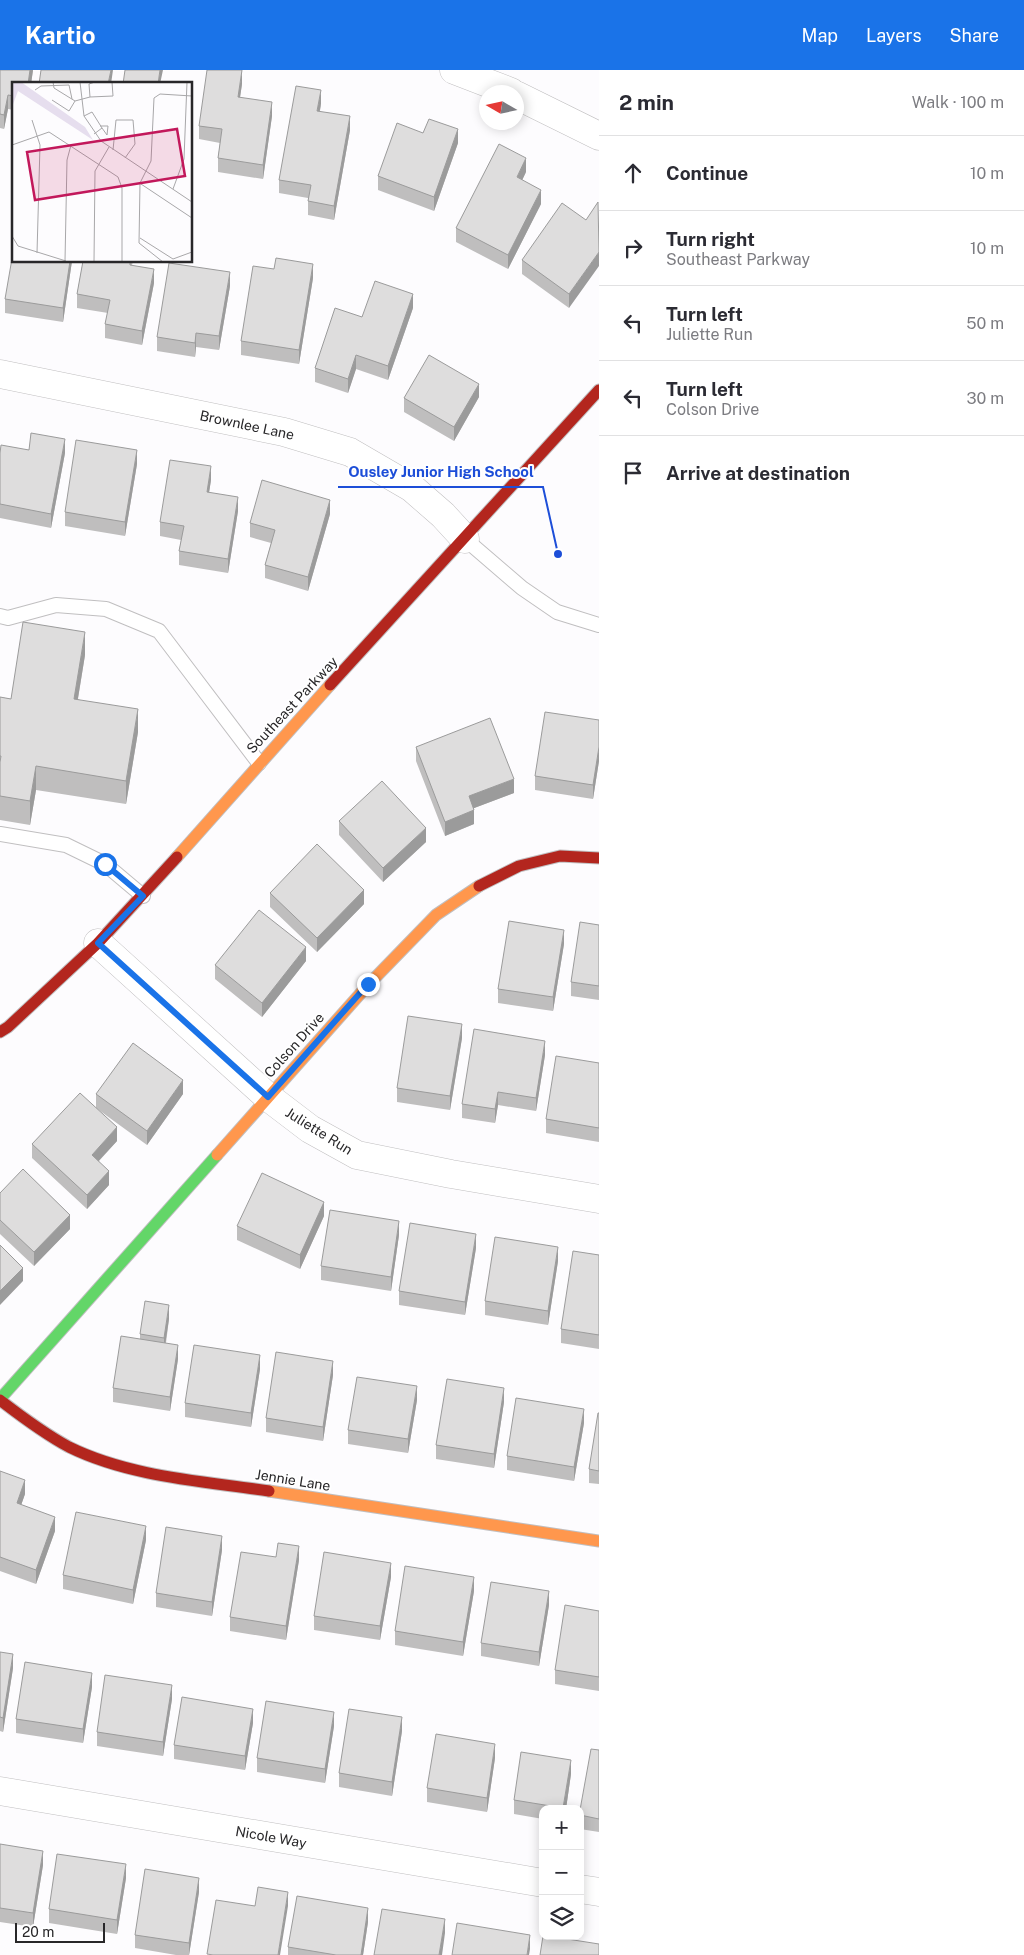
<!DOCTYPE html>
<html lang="en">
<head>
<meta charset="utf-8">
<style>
	body { margin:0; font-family:"Public Sans",sans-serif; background:#f2f2f3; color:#2b2b33 }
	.controls { position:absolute; right:15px; bottom:15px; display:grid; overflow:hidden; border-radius:10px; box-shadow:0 2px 12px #0003 }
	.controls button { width:45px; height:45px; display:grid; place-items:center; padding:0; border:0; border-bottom:1px solid #e1e1e2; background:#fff; color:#2b2b33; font:25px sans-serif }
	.compass { position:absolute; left:479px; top:15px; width:45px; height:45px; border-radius:50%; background:#fff; box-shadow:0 2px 12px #0003; rotate:279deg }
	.scale { position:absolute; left:15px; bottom:12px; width:90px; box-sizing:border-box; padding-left:5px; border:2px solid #282729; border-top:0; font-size:14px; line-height:18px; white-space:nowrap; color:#282729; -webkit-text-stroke:4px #fff; paint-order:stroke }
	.stop { position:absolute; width:15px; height:15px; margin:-11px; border:4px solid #1a73e8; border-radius:50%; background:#fff }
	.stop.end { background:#1a73e8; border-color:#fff; box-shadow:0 1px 5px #0008 }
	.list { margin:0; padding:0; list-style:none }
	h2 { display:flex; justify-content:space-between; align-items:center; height:65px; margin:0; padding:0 20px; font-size:21px }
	h2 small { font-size:16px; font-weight:400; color:#7c7c81 }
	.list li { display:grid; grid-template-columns:32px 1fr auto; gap:15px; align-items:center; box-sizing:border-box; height:75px; padding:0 20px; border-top:1px solid #e1e1e2 }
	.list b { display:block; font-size:19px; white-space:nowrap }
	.list p { margin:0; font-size:16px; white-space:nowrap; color:#7c7c81 }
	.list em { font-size:16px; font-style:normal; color:#7c7c81 }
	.icon { flex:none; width:28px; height:28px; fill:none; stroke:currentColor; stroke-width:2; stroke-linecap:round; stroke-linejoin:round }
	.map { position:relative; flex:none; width:599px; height:1885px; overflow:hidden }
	header { display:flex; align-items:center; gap:30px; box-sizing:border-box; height:70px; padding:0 25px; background:#1a73e8; color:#fff }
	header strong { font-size:24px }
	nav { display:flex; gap:28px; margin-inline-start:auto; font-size:18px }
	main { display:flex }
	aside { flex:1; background:#fff }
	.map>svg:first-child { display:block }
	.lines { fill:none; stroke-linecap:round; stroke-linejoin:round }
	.lane-casing { stroke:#c0bfc0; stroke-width:16 }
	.street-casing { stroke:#c0bfc0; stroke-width:29 }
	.fast-casing { stroke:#c0bfc0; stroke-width:13 }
	.slow-casing { stroke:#c0bfc0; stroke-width:13 }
	.jam-casing { stroke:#c0bfc0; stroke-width:13 }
	.lane { stroke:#fff; stroke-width:14 }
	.street { stroke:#fff; stroke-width:28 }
	.fast { stroke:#63d668; stroke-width:11 }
	.slow { stroke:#ff974d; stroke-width:11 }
	.jam { stroke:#b3261e; stroke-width:11 }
	.wall { fill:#bfbebe }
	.shaded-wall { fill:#9b9b9b }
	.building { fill:#dedddd; stroke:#9b9b9b }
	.route { stroke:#1a73e8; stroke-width:6 }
	.labels { text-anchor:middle; stroke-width:4; stroke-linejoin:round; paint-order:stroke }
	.street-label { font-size:14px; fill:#282729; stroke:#fff }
	.inset-road { fill:none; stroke:#a8a7a9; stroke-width:1 }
	.view { fill:#c2185b; fill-opacity:0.15; stroke:#c2185b; stroke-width:2.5 }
	.inset-edge { fill:none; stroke:#282729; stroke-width:2.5 }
	.leader { fill:none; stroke:#1d4ed8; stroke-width:2 }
	.callout-dot { fill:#1d4ed8; stroke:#fff; stroke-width:2 }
	.callout-label { font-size:15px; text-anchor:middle; font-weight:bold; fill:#1d4ed8; stroke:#fff; stroke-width:4; stroke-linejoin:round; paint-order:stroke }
</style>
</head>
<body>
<header>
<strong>Kartio</strong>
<nav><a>Map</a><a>Layers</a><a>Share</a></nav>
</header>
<main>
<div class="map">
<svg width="599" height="1885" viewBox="0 0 599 1885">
	<rect width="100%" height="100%" fill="#fdfcfe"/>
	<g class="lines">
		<defs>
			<path id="lane" d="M 465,469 L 522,518 L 557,542 L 599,555
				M 0,546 L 8,548 L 56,535 L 106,539 L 159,561 L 259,693
				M 0,764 L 66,775 L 105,794 L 143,826"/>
			<path id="street" d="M 454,0 L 511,22
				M 516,25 L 599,66
				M 0,304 L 284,362 L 350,382 L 412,418 L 443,445 L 465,469
				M 98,873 L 268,1027 L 310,1059 L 357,1085 L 451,1104 L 599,1129
				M 0,1721 L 543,1813
				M 580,1819 L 599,1822"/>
			<path id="fast" d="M 0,1329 L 217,1085"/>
			<path id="slow" d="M 177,787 L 330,615
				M 217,1085 L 368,915 L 436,845 L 479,816
				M 269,1421 L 599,1471"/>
			<path id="jam" d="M 330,615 L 599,320
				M 479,816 L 519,796 L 560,786 L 599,788
				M 0,962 L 8,957 L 98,873 L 177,787
				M 0,1330 C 22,1347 45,1364 69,1377 C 130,1407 203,1411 269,1421"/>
		</defs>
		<use href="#lane" class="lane-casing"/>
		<use href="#street" class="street-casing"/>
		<use href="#fast" class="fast-casing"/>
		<use href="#slow" class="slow-casing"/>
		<use href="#jam" class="jam-casing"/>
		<use href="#lane" class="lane"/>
		<use href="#street" class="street"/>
		<use href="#fast" class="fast"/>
		<use href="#slow" class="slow"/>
		<use href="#jam" class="jam"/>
	</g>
	<path class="wall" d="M 0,0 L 33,0 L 31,14 L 14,14 L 14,40 L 8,39 L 4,59 L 0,58 Z
		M 242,14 L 240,27 L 272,46 L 263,109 L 218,102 L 218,88 L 220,73 L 199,69 L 199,56 Z
		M 321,34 L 320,41 L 350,60 L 334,150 L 308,145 L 308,128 L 279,123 L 279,110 Z
		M 423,63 L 458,73 L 434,141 L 378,120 L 378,106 Z
		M 526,102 L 522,110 L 541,134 L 508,199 L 456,172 L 456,158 Z
		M 586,150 L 569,238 L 522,204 L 522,190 Z
		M 72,191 L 63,252 L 5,243 L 5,229 Z
		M 83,191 L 133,191 L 132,195 L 154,213 L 142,275 L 105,268 L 105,254 L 108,243 L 77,238 L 77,224 Z
		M 313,208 L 299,294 L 241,285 L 241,271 Z
		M 230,216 L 219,280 L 196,277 L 195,287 L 157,281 L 157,267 Z
		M 413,238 L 388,310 L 356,299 L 348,323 L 315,312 L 315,298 Z
		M 479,327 L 454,371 L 404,342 L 404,328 Z
		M 29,380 L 65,383 L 51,458 L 0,448 L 0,383 Z
		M 137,394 L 125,466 L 65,456 L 65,442 Z
		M 211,410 L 209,422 L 238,441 L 228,503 L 179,495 L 179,481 L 181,470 L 160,466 L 160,452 Z
		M 330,444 L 308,521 L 265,508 L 265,495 L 271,473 L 250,467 L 250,453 Z
		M 85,585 L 78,629 L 138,662 L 126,734 L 36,720 L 30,755 L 0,750 L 0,627 L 11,629 Z
		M 599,650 L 599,691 L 593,729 L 535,720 L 535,706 Z
		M 416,677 L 514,723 L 474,738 L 474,754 L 445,766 L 416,691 Z
		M 339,751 L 426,772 L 383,812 L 339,765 Z
		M 270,823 L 364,834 L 317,882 L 270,837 Z
		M 599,855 L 599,930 L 571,926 L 571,912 Z
		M 564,874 L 553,941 L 498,933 L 498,919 Z
		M 306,891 L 262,947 L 215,909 L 215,895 Z
		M 462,968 L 450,1040 L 397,1032 L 397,1018 Z
		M 545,985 L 536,1041 L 498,1035 L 495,1053 L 462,1048 L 462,1034 Z
		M 599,993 L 599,1072 L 546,1063 L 546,1049 Z
		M 96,1024 L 183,1024 L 147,1075 L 96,1038 Z
		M 117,1071 L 99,1091 L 109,1115 L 87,1139 L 32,1088 L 32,1074 Z
		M 0,1123 L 70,1159 L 34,1196 L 0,1164 Z
		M 324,1146 L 300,1199 L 237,1170 L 237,1156 Z
		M 399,1165 L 391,1221 L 321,1210 L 321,1196 Z
		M 476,1178 L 465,1245 L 399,1235 L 399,1221 Z
		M 599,1185 L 599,1279 L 561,1273 L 561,1259 Z
		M 558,1191 L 548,1255 L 485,1245 L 485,1231 Z
		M 169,1249 L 166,1273 L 178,1289 L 170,1341 L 113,1332 L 113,1318 L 140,1269 L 140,1264 Z
		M 260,1299 L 251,1357 L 185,1347 L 185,1333 Z
		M 333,1305 L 323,1371 L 266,1362 L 266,1348 Z
		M 417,1330 L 408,1383 L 348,1374 L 348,1360 Z
		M 504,1332 L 494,1398 L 436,1389 L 436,1375 Z
		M 599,1343 L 599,1414 L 589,1413 L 589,1399 Z
		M 584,1353 L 574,1411 L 507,1400 L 507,1386 Z
		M 0,1401 L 25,1424 L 21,1435 L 55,1461 L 36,1514 L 0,1501 Z
		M 146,1470 L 133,1534 L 63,1519 L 63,1505 Z
		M 222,1480 L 212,1546 L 156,1537 L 156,1523 Z
		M 299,1490 L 286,1570 L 230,1561 L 230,1547 Z
		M 391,1507 L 380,1570 L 314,1560 L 314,1546 Z
		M 474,1521 L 463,1586 L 395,1575 L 395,1561 Z
		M 549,1535 L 539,1596 L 481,1586 L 481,1573 Z
		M 599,1541 L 599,1621 L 555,1614 L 555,1600 Z
		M 0,1582 L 13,1598 L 3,1662 L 0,1661 Z
		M 92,1617 L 83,1673 L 16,1663 L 16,1649 Z
		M 172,1629 L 163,1686 L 97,1676 L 97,1662 Z
		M 253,1653 L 245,1700 L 174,1689 L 174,1675 Z
		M 334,1656 L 325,1713 L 257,1702 L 257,1688 Z
		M 402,1661 L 392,1726 L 339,1717 L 339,1703 Z
		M 599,1680 L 599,1762 L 580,1759 L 580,1740 Z
		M 495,1688 L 487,1742 L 427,1732 L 427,1718 Z
		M 571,1704 L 566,1739 L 543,1739 L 543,1749 L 514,1744 L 514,1730 Z
		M 0,1774 L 43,1795 L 33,1857 L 0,1852 Z
		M 126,1808 L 117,1864 L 49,1853 L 49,1839 Z
		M 199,1822 L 189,1885 L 176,1885 L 135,1878 L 135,1865 Z
		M 368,1852 L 363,1885 L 288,1885 L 288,1877 Z"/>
	<path class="shaded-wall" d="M 30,0 L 33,0 L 31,14 L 28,14 Z
		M 111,0 L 113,0 L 111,14 L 108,14 Z
		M 160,0 L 163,0 L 160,14 L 158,14 Z
		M 242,0 L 242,14 L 238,41 L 238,27 Z
		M 321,20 L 321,34 L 317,55 L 317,41 Z
		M 8,25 L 8,39 L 4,59 L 4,45 Z
		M 272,32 L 272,46 L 263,109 L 263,95 Z
		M 350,46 L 350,60 L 334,150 L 334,136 Z
		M 458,59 L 458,73 L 434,141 L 434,127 Z
		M 526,88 L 526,102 L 517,121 L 517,107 Z
		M 541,120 L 541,134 L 508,199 L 508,185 Z
		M 599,182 L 599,196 L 569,238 L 569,224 Z
		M 70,191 L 72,191 L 63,252 L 63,238 Z
		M 313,194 L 313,208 L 299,294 L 299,280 Z
		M 154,199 L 154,213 L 142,275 L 142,261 Z
		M 230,202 L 230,216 L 219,280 L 219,266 Z
		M 413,224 L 413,238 L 388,310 L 388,296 Z
		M 196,263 L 196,277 L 195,287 L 195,273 Z
		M 356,285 L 356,299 L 348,323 L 348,309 Z
		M 479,314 L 479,327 L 454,371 L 454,357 Z
		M 65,369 L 65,383 L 51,458 L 51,444 Z
		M 137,380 L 137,394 L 125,466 L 125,452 Z
		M 211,396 L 211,410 L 207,436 L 207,422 Z
		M 238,427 L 238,441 L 228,503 L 228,489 Z
		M 330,430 L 330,444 L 308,521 L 308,507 Z
		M 85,562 L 85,585 L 74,652 L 74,629 Z
		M 138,639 L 138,662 L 126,734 L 126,711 Z
		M 599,677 L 599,691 L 593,729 L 593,715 Z
		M 36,696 L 36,720 L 30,755 L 30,731 Z
		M 514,709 L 514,723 L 469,740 L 469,726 Z
		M 474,740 L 474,754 L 445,766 L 445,752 Z
		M 426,758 L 426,772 L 383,812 L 383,798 Z
		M 364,820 L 364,834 L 317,882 L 317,868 Z
		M 564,860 L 564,874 L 553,941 L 553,927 Z
		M 306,877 L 306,891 L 262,947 L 262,933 Z
		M 462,954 L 462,968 L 450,1040 L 450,1026 Z
		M 545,971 L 545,985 L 536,1041 L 536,1028 Z
		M 183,1010 L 183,1024 L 147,1075 L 147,1061 Z
		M 498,1022 L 498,1035 L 495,1053 L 495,1039 Z
		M 117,1057 L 117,1071 L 92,1098 L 92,1085 Z
		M 109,1101 L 109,1115 L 87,1139 L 87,1125 Z
		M 324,1132 L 324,1146 L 300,1199 L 300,1185 Z
		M 70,1145 L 70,1159 L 34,1196 L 34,1182 Z
		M 399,1151 L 399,1165 L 391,1221 L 391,1207 Z
		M 476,1164 L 476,1178 L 465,1245 L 465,1232 Z
		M 558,1177 L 558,1191 L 548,1255 L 548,1241 Z
		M 23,1198 L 23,1211 L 0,1235 L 0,1221 Z
		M 169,1235 L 169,1249 L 164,1282 L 164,1268 Z
		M 178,1275 L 178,1289 L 170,1341 L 170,1327 Z
		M 260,1285 L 260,1299 L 251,1357 L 251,1343 Z
		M 333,1291 L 333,1305 L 323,1371 L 323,1357 Z
		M 417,1316 L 417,1330 L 408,1383 L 408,1369 Z
		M 504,1318 L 504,1332 L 494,1398 L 494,1384 Z
		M 584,1339 L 584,1353 L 574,1411 L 574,1397 Z
		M 25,1410 L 25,1424 L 17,1447 L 17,1433 Z
		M 55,1447 L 55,1461 L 36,1514 L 36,1500 Z
		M 146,1456 L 146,1470 L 133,1534 L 133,1520 Z
		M 222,1466 L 222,1480 L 212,1546 L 212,1532 Z
		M 299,1476 L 299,1490 L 286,1570 L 286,1556 Z
		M 391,1493 L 391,1507 L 380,1570 L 380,1556 Z
		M 474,1507 L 474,1521 L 463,1586 L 463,1572 Z
		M 549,1521 L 549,1535 L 539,1596 L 539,1582 Z
		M 13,1584 L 13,1598 L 3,1662 L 3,1648 Z
		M 92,1603 L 92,1617 L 83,1673 L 83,1659 Z
		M 172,1615 L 172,1629 L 163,1686 L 163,1672 Z
		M 253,1639 L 253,1653 L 245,1700 L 245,1686 Z
		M 334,1642 L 334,1656 L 325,1713 L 325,1699 Z
		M 402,1647 L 402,1661 L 392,1726 L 392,1712 Z
		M 495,1674 L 495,1688 L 487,1742 L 487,1728 Z
		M 571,1690 L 571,1704 L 566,1739 L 563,1739 Z
		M 43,1781 L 43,1795 L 33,1857 L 33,1843 Z
		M 126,1794 L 126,1808 L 117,1864 L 117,1850 Z
		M 199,1808 L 199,1822 L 189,1885 L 189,1873 Z
		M 288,1822 L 288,1836 L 280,1885 L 278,1885 Z
		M 368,1838 L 368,1852 L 363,1885 L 361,1885 Z
		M 445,1849 L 445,1863 L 442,1885 L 439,1885 Z
		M 530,1865 L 530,1879 L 529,1885 L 527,1885 Z"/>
	<path class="building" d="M 0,0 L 30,0 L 28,14 L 14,14 L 14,26 L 8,25 L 4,45 L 0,44 Z
		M 41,0 L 111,0 L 108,14 L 39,14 Z
		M 125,0 L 160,0 L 158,14 L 123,14 Z
		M 207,0 L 242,0 L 238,27 L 272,32 L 263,95 L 218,88 L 222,59 L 199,56 Z
		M 296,16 L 321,20 L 317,41 L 350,46 L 334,136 L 308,131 L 311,115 L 279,110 Z
		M 429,49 L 458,59 L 434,127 L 378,106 L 397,53 L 423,63 Z
		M 499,74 L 526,88 L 517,107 L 541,120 L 508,185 L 456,158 Z
		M 598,132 L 599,182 L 569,224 L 522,190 L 562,133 L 586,150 Z
		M 14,177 L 14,191 L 70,191 L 63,238 L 5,229 Z
		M 276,188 L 313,194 L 299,280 L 241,271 L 253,196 L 274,199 Z
		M 83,191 L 130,191 L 130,195 L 154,199 L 142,261 L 105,254 L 110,230 L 77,224 Z
		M 169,193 L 230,202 L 219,266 L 196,263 L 195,273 L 157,267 Z
		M 375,211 L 413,224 L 388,296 L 356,285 L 348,309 L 315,298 L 335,238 L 362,247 Z
		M 429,285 L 479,314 L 454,357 L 404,328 Z
		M 31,363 L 65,369 L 51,444 L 0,434 L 0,383 L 1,375 L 29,380 Z
		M 76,370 L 137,380 L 125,452 L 65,442 Z
		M 170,390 L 211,396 L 207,422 L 238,427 L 228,489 L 179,481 L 184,456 L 160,452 Z
		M 262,410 L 330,430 L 308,507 L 265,495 L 275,460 L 250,453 Z
		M 23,552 L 85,562 L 74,629 L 138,639 L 126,711 L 36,696 L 30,731 L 0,726 L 0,692 L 1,686 L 0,686 L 0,627 L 11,629 Z
		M 545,642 L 599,650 L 599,677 L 593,715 L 535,706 Z
		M 490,648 L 514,709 L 469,726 L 474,740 L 445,752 L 416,677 Z
		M 382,711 L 426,758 L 383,798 L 339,751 Z
		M 317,774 L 364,820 L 317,868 L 270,823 Z
		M 259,840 L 306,877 L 262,933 L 215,895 Z
		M 509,851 L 564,860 L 553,927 L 498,919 Z
		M 580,852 L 599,855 L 599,916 L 571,912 Z
		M 408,946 L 462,954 L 450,1026 L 397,1018 Z
		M 474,959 L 545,971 L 536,1028 L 498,1022 L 495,1039 L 462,1034 Z
		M 133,973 L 183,1010 L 147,1061 L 96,1024 Z
		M 556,986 L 599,993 L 599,1058 L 546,1049 Z
		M 80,1023 L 117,1057 L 92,1085 L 109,1101 L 87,1125 L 32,1074 Z
		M 23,1099 L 70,1145 L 34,1182 L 0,1150 L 0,1123 Z
		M 262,1103 L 324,1132 L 300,1185 L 237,1156 Z
		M 330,1140 L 399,1151 L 391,1207 L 321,1196 Z
		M 410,1153 L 476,1164 L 465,1232 L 399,1221 Z
		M 495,1167 L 558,1177 L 548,1241 L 485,1231 Z
		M 0,1175 L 23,1198 L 0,1221 Z
		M 573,1181 L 599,1185 L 599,1265 L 561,1259 Z
		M 145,1231 L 169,1235 L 164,1268 L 140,1264 Z
		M 121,1266 L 178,1275 L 170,1327 L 113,1318 Z
		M 194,1275 L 260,1285 L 251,1343 L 185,1333 Z
		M 276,1282 L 333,1291 L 323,1357 L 266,1348 Z
		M 357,1307 L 417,1316 L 408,1369 L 348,1360 Z
		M 447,1309 L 504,1318 L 494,1384 L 436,1375 Z
		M 516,1328 L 584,1339 L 574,1397 L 507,1386 Z
		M 598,1343 L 599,1343 L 599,1401 L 589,1399 Z
		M 0,1401 L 25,1410 L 17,1433 L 55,1447 L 36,1500 L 0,1487 Z
		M 76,1442 L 146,1456 L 133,1520 L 63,1505 Z
		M 166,1457 L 222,1466 L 212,1532 L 156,1523 Z
		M 278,1473 L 299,1476 L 286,1556 L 230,1547 L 241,1482 L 276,1487 Z
		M 324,1482 L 391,1493 L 380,1556 L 314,1546 Z
		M 405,1496 L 474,1507 L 463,1572 L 395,1561 Z
		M 491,1512 L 549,1521 L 539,1582 L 481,1573 Z
		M 565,1535 L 599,1541 L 599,1607 L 555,1600 Z
		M 0,1582 L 13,1584 L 3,1648 L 0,1647 Z
		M 25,1592 L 92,1603 L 83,1659 L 16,1649 Z
		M 105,1605 L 172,1615 L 163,1672 L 97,1662 Z
		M 182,1627 L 253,1639 L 245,1686 L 174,1675 Z
		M 266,1631 L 334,1642 L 325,1699 L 257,1688 Z
		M 349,1639 L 402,1647 L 392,1712 L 339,1703 Z
		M 436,1664 L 495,1674 L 487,1728 L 427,1718 Z
		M 591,1679 L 599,1680 L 599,1749 L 580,1745 L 580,1740 Z
		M 521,1682 L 571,1690 L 563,1738 L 514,1730 Z
		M 0,1774 L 43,1781 L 33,1843 L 0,1838 Z
		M 57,1784 L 126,1794 L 117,1850 L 49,1839 Z
		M 145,1799 L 199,1808 L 189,1873 L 135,1865 Z
		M 258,1817 L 288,1822 L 278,1885 L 213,1885 L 207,1884 L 216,1830 L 255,1836 Z
		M 297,1826 L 368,1838 L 361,1885 L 336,1885 L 288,1877 Z
		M 382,1839 L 445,1849 L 439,1885 L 374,1885 Z
		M 457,1853 L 530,1865 L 527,1885 L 452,1885 Z
		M 543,1866 L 548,1866 L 599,1874 L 599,1885 L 540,1885 Z"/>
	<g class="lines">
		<path class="route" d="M 105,794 L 143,826 L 98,873 L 268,1027 L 368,914"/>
	</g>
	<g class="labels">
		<g class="street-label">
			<text transform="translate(247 355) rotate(12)" y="5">Brownlee Lane</text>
			<text transform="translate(292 635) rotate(-47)" y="5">Southeast Parkway</text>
			<text transform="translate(294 975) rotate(-48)" y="5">Colson Drive</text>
			<text transform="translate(319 1061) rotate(32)" y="5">Juliette Run</text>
			<text transform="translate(293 1410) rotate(9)" y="5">Jennie Lane</text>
			<text transform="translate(271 1767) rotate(10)" y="5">Nicole Way</text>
		</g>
	</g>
	<g transform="translate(12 12)">
		<rect width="180" height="180" fill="#fdfcfe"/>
		<path d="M 0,0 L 9,0 L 73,45 L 81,58 L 6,9 L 0,25 Z" fill="#e6deee"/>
		<path class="inset-road" d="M 41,0 L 42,6 L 63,19 L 78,15M 68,0 L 72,34 L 89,59 L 180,120M 83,0 L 77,2 L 78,15 L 101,14 L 100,0M 23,8 L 29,4 L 57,3 L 60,17M 40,18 L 57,29 L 63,19M 72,34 L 80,30 L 90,46 L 82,52M 20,38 L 28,63 L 25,171M 88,44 L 96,44 L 95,53 L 90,46M 0,63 L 37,50 L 106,95 L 110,106 L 110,180M 101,68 L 104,38 L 121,38 L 123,62 L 113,76M 129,102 L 180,136M 161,107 L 172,77 L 175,0M 0,154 L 6,164 L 54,179M 128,156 L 161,177 L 180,170M 53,179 L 55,78 L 59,63M 82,180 L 83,89 L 97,65M 151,180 L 127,161 L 128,101 L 139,79 L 142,16 L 148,12 L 180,14"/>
		<path class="view" d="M 165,47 L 173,94 L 23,118 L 15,70 Z"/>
		<rect width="180" height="180" class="inset-edge"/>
	</g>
	<path class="leader" d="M558 484L543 417H338"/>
	<circle class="callout-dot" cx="558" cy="484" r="5"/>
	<g class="callout-label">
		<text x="441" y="407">Ousley Junior High School</text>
	</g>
</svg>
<div class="controls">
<button>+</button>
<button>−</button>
<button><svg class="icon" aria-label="layers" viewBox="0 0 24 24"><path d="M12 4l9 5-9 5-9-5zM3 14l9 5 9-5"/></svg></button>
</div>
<svg class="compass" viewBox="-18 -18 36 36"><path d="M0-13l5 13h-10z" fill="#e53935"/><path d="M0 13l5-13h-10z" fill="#7c7c81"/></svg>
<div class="scale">20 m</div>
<div class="stop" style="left:105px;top:794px"></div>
<div class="stop end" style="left:368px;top:914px"></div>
</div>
<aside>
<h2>2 min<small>Walk · 100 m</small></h2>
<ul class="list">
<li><svg class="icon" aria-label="ahead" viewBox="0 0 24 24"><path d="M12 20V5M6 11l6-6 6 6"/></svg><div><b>Continue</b></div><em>10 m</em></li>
<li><svg class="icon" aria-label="right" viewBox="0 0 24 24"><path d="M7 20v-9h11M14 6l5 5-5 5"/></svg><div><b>Turn right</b><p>Southeast Parkway</p></div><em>10 m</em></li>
<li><svg class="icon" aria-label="left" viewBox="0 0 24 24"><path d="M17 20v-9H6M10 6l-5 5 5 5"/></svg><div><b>Turn left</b><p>Juliette Run</p></div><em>50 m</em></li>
<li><svg class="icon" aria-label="left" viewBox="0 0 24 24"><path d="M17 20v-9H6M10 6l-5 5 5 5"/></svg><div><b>Turn left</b><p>Colson Drive</p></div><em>30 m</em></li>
<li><svg class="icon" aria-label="arrive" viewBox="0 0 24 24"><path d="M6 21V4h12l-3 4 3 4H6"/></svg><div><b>Arrive at destination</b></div></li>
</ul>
</aside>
</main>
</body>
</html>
